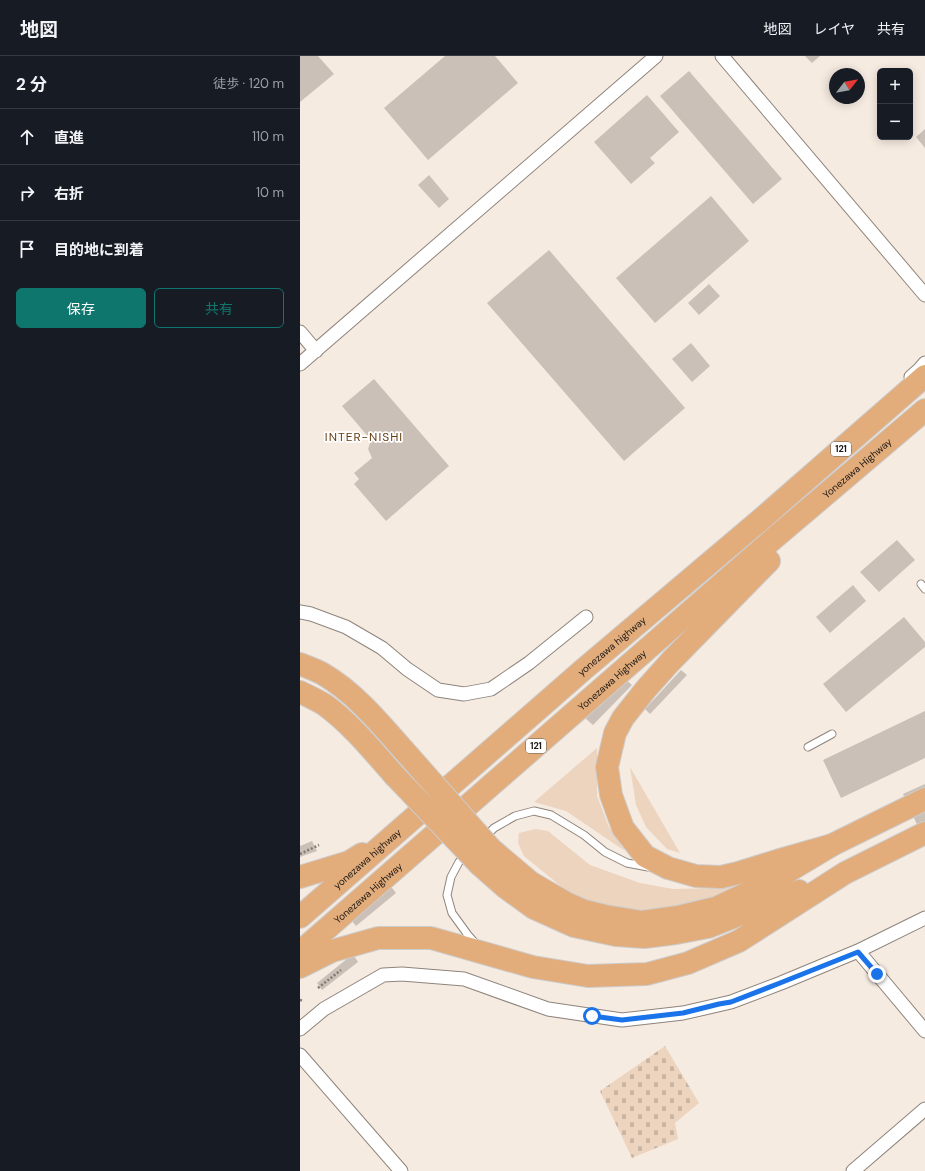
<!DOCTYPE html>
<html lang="ja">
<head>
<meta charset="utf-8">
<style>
	body { margin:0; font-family:"DM Sans","Noto Sans JP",sans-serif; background:#20242c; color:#f1f3f6 }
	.controls { position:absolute; right:12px; top:12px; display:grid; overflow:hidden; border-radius:6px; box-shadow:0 2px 10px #0003 }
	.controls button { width:36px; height:36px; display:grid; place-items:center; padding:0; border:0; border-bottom:1px solid #363941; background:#171b24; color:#f1f3f6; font:20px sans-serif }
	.compass { position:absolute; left:529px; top:12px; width:36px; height:36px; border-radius:50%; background:#171b24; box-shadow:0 2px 10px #0003; rotate:59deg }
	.stop { position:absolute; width:12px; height:12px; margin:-9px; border:3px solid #1a73e8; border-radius:50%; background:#fff }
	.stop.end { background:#1a73e8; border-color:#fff; box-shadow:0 1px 4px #0008 }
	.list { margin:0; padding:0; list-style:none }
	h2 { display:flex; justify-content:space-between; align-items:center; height:52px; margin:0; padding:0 16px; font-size:17px }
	h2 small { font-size:13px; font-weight:400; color:#9ea1a6 }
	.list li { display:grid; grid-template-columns:26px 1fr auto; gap:12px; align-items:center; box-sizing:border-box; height:56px; padding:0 16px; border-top:1px solid #363941 }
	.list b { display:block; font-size:15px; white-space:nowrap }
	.list em { font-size:13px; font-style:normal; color:#9ea1a6 }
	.actions { display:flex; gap:8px; padding:12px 16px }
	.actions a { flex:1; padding:9px 0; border:1px solid #0f766e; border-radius:6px; text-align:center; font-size:14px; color:#0f766e }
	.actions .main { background:#0f766e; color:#fff }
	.icon { flex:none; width:22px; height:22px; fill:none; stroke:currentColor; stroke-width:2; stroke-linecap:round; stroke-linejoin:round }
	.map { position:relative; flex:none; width:625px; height:1115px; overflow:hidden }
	header { display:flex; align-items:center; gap:24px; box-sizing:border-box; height:56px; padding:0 20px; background:#171b24; border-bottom:1px solid #363941 }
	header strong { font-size:19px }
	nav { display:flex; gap:22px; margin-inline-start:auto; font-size:14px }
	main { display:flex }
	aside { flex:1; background:#171b24 }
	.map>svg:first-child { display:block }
	.green { fill:#ecd4bf }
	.cemetery { fill:url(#cemetery-stones) }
	.building { fill:#cbc0b7 }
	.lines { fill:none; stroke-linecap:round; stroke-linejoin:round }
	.lane-casing { stroke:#8e847c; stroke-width:9 }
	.street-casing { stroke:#8e847c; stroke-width:15 }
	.highway-casing { stroke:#cdcccc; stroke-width:24 }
	.path { stroke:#807973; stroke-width:2.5; stroke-dasharray:2 2; stroke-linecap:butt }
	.lane { stroke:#fff; stroke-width:7 }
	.street { stroke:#fff; stroke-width:13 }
	.highway { stroke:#e2ac7b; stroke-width:22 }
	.highway-bridge-casing { stroke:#cdcccc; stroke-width:24; stroke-linecap:butt }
	.highway-bridge { stroke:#e2ac7b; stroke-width:22 }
	.route { stroke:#1a73e8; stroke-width:5 }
	.labels { text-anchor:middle; stroke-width:3.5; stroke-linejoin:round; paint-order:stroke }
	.shield { fill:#fff; stroke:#615e5c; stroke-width:1 }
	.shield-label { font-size:9px; font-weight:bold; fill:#1d1916 }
	.street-label { font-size:10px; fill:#1d1916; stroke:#fff }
	.quarter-label { font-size:12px; letter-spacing:1px; fill:#643c10; stroke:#fff }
</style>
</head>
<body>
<header>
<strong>地図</strong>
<nav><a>地図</a><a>レイヤ</a><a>共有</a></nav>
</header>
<main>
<aside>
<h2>2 分<small>徒歩 · 120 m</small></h2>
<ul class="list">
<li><svg class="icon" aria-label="ahead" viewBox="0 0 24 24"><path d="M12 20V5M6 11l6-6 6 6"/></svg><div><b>直進</b></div><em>110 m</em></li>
<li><svg class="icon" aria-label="right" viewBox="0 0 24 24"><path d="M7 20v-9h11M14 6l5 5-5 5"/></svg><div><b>右折</b></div><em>10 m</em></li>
<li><svg class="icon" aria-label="arrive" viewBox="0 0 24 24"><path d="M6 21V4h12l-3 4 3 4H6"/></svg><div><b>目的地に到着</b></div></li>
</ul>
<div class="actions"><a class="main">保存</a><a>共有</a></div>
</aside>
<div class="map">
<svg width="625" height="1115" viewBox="0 0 625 1115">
	<defs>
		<pattern id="cemetery-stones" width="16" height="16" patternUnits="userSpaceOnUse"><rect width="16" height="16" fill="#ecd4bf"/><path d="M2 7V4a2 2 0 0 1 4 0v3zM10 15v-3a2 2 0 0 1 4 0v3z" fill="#cab5a3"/></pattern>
	</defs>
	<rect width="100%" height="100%" fill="#f6ebe1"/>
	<path class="green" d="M 297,692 L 297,740 L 309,771 L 325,795 L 266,755 L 234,746 Z
		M 330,711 L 380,797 L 367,793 L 346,771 L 336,749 Z
		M 236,773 L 248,775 L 290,809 L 340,827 L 373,833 L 419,832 L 451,828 L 402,851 L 330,859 L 274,841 L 224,800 L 218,787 L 219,777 Z"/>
	<path class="cemetery" d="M 365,990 L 399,1047 L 375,1067 L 378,1083 L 332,1102 L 300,1035 Z"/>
	<path class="building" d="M 0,0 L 18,0 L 34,18 L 0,46 Z
		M 145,0 L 195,0 L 218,27 L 128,104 L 84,52 Z
		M 505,0 L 520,0 L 512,7 Z
		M 389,15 L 482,123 L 453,148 L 360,40 Z
		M 347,39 L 379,76 L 350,102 L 355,107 L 331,128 L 294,86 Z
		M 625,73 L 625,92 L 616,81 Z
		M 129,119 L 149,143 L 139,152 L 118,129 Z
		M 411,140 L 449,185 L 355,267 L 316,222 Z
		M 249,194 L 385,352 L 324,405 L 187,247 Z
		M 409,228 L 420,240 L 399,259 L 388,247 Z
		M 391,287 L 410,310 L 392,326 L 372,303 Z
		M 74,323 L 149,410 L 86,465 L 54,428 L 59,423 L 54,417 L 72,402 L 68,393 L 71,384 L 42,350 Z
		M 597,484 L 615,504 L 579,536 L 560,516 Z
		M 553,529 L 566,545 L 530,577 L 516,561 Z
		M 604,561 L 625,586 L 625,591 L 546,656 L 523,628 Z
		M 381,614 L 387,619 L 350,658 L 345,653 Z
		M 325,623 L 332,629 L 293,669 L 285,662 L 308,638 Z
		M 625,655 L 625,702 L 541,742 L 523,704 Z
		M 625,728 L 625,786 L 603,738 Z
		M 12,785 L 17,795 L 0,801 L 0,790 Z
		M 89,828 L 96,837 L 56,870 L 49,861 Z
		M 53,898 L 58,906 L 22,934 L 17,927 Z"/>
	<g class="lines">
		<defs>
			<path id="lane" d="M 621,528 L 625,533
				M 508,691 L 532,678
				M 185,781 L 194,772 L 215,760 L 234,755 L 251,759 L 284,779 L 305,796 L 327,807 L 348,811
				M 167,798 L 159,806 L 151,821 L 147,839 L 152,857 L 168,879 L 177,889"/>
			<path id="street" d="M 422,0 L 625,239
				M 0,276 L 16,295
				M 0,308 L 356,0
				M 611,321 L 619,314 L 625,307
				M 0,556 L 11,558 L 46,571 L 82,592 L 107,613 L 138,634 L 164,638 L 191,633 L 229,607 L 286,561
				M 558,895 L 625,975
				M 0,973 L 24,953 L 83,919 L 102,918 L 164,923 L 248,953 L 322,964 L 383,957 L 431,946 L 481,927 L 558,895 L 625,862
				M 0,999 L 101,1115
				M 553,1115 L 625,1053"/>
			<g id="highway">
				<path d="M 469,505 L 371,605 L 346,633 L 323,662 L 315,677 L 307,711 L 311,739 L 323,772 L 345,800 L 368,812 L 396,820 L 421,821 L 438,817 L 483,803 L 532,789"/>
				<path d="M 0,608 C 7,611 16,614 23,618 C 57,638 82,670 108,699"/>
				<path d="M 0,636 C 8,640 17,644 25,649 C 51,668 72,694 94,719"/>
				<path d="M 191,793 L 230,826 L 266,847 L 284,855 L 305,860 L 342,866 L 378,861 L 416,852 L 467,828 L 532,789 L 625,743"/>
				<path d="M 179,808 L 205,831 L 234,852 L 274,870 L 316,879 L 344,881 L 376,877 L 408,871 L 499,835"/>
				<path d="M 0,821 L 49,806 L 62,798"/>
				<path id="s1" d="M 0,861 L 284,613 L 458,466 L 625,320"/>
				<path id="s2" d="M 0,896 L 472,484 L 625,354"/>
				<path d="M 0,911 L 32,895 L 78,882 L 131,882 L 233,911 L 288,920 L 347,918 L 388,907 L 439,885 L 545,817 L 625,777"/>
			</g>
		</defs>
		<use href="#lane" class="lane-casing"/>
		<use href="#street" class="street-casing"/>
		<use href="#highway" class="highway-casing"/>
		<path class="path" d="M 0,798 L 19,789
			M 18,932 L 41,914
			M 0,944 L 4,945"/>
		<use href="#lane" class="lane"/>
		<use href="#street" class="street"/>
		<use href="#highway" class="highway"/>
		<defs>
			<path id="highway-bridge" d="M 108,699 L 191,793
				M 94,719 L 179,808"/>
		</defs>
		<use href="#highway-bridge" class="highway-bridge-casing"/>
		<use href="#highway-bridge" class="highway-bridge"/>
	</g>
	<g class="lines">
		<path class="route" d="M 292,960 L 322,964 L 383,957 L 419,948 L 431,946 L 480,927 L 558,896 L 577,918"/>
	</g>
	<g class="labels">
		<g class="shield">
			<rect x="531" y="386" width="20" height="14" rx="3"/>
			<rect x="226" y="683" width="20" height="14" rx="3"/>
		</g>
		<g class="shield-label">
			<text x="541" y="396">121</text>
			<text x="236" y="693">121</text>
		</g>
		<g class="street-label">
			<text dy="4" stroke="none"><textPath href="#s2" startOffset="738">Yonezawa Highway</textPath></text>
			<text dy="4" stroke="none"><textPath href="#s1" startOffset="413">yonezawa highway</textPath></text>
			<text dy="4" stroke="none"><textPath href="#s2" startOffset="414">Yonezawa Highway</textPath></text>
			<text dy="4" stroke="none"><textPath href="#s1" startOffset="89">yonezawa highway</textPath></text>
			<text dy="4" stroke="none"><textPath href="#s2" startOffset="90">Yonezawa Highway</textPath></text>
		</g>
		<g class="quarter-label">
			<text x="64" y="385">INTER-NISHI</text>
		</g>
	</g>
</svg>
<div class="controls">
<button>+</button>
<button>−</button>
</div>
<svg class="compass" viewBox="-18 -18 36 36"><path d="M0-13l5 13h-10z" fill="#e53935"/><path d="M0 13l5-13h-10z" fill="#9ea1a6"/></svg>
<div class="stop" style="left:292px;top:960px"></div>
<div class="stop end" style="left:577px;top:918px"></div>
</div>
</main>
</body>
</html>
